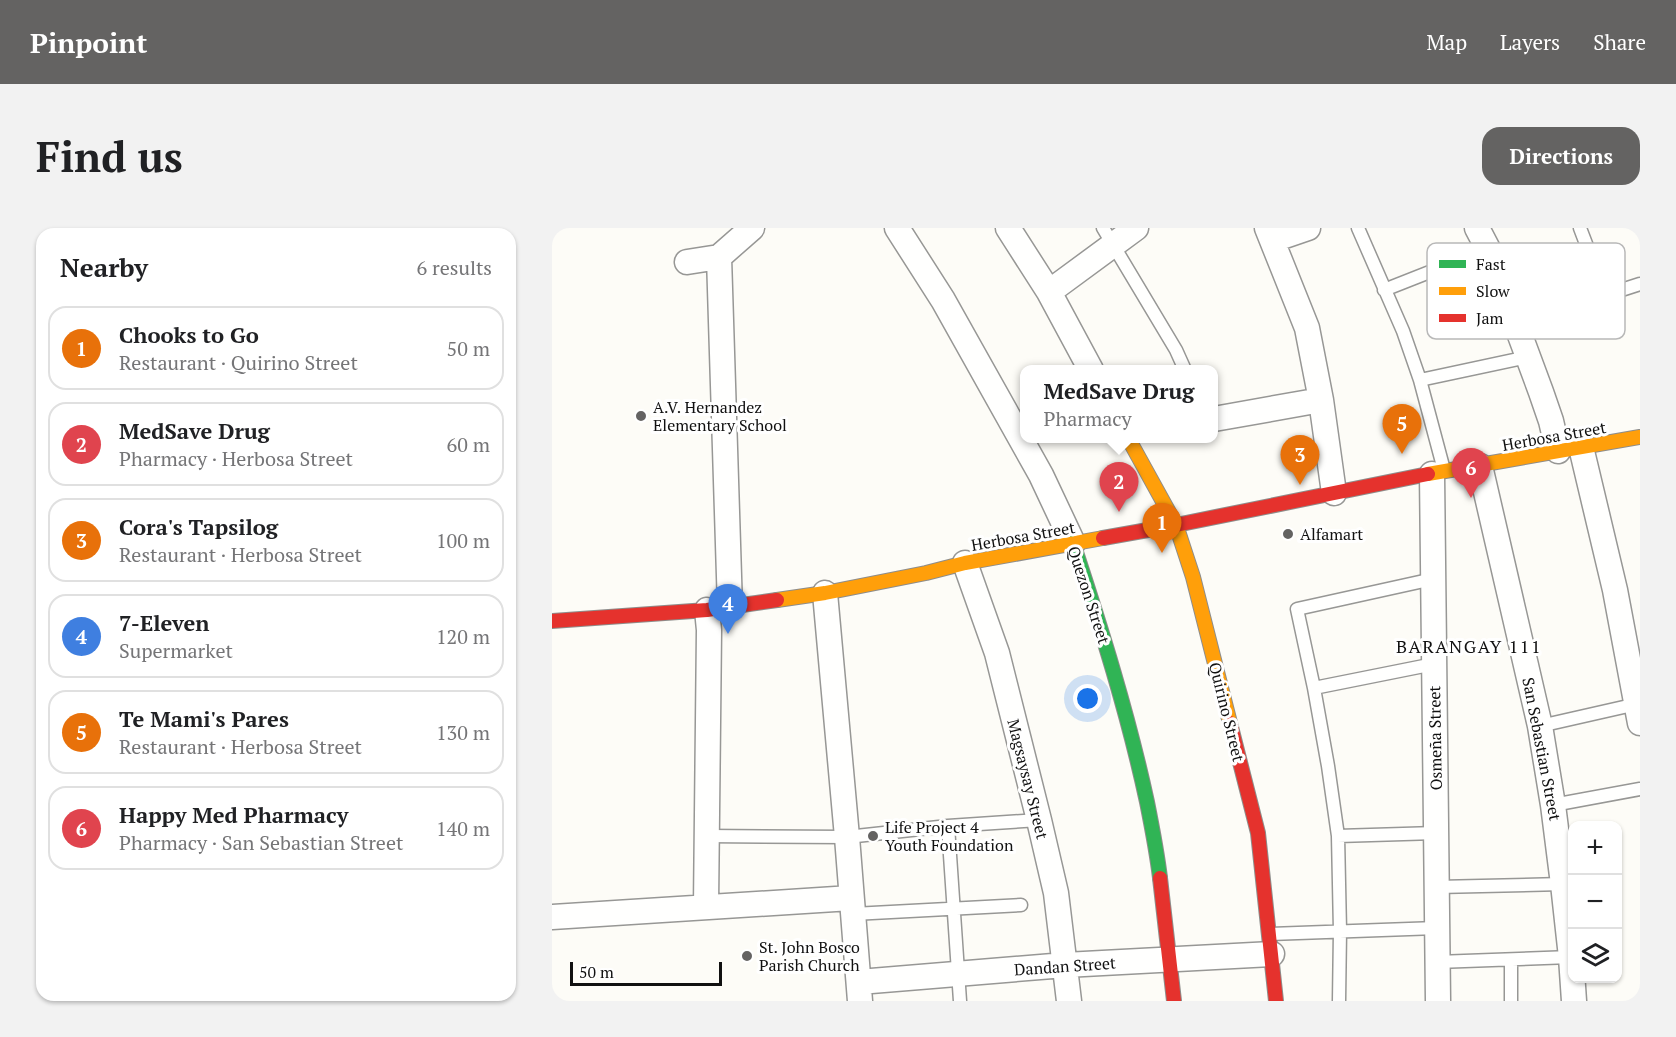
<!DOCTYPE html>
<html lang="en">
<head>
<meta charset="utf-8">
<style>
	body { margin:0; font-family:"PT Serif",serif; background:#f2f2f2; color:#202124 }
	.controls { position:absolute; right:18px; bottom:18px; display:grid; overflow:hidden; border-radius:12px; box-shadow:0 2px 4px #0004 }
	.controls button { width:54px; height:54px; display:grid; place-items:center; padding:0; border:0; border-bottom:2px solid #e0e0e0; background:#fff; color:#202124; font:30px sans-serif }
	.scale { position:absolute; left:18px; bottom:15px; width:152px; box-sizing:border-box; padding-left:6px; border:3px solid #111; border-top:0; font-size:16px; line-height:21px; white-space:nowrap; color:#111; -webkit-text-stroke:4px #fff; paint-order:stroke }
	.you { position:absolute; left:536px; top:471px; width:21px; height:21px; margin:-15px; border:4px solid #fff; border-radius:50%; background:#1a73e8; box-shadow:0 0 0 9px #1a73e833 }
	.badge { display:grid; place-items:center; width:39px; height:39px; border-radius:50%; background:#646362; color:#fff; font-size:20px; font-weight:700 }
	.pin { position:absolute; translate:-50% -50px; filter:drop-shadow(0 2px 3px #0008) }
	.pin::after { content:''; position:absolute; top:32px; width:21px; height:18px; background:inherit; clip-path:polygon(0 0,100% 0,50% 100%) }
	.popup { position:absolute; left:468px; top:137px; width:198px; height:78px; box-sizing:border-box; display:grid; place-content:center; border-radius:12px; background:#fff; filter:drop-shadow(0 2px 4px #0005); font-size:20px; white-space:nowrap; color:#757577 }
	.popup b { font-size:22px; color:#202124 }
	.popup::after { content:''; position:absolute; left:50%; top:100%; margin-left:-12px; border:12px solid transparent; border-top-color:#fff }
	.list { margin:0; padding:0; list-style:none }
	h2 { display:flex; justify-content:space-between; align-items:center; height:78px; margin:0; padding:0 24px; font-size:26px }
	h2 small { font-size:20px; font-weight:400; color:#757577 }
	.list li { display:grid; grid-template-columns:39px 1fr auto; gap:18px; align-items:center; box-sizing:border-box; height:84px; margin:0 12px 12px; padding:0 12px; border:2px solid #e0e0e0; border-radius:18px }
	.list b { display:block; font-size:22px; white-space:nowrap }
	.list p { margin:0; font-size:20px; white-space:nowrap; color:#757577 }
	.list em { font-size:20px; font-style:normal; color:#757577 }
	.icon { flex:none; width:33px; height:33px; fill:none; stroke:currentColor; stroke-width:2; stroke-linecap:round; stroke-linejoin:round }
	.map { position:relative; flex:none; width:1088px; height:773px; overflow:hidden; border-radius:18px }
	header { display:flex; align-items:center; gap:36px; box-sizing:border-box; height:84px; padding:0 30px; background:#646362; color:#fff }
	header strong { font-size:28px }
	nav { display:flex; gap:33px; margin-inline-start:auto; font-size:21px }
	.intro { display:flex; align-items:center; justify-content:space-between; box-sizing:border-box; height:144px; padding:0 36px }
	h1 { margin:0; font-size:42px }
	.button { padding:15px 27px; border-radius:18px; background:#646362; color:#fff; font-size:21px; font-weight:700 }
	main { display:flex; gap:36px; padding:0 36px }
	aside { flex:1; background:#fff; border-radius:18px; box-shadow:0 2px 4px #0004 }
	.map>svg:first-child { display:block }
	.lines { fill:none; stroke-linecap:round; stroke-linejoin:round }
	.lane-casing { stroke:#979795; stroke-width:15 }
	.street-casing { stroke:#979795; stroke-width:27 }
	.fast-casing { stroke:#8e8d8b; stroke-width:16 }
	.slow-casing { stroke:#8e8d8b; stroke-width:16 }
	.jam-casing { stroke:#8e8d8b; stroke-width:16 }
	.lane { stroke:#fffffe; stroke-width:12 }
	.street { stroke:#fffffe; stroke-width:24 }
	.fast { stroke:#30b455; stroke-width:14 }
	.slow { stroke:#ff9f0a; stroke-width:14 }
	.jam { stroke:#e5322d; stroke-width:14 }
	.poi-dot { fill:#646362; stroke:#fff; stroke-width:2 }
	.labels { text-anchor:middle; stroke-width:6; stroke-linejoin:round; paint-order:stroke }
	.poi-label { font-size:16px; fill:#111; stroke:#fff; text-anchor:start }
	.street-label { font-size:16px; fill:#111; stroke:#fff }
	.neighbourhood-label { font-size:18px; letter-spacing:1.5px; fill:#111; stroke:#fff }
	.key { fill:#fff; stroke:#b8b8b8; stroke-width:1.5 }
	.key-label { font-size:16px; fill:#111 }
</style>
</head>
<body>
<header>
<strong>Pinpoint</strong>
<nav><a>Map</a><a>Layers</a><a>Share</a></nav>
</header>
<div class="intro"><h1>Find us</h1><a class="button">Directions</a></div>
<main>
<aside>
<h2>Nearby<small>6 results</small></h2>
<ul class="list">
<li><span class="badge" style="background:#e8710a">1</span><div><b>Chooks to Go</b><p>Restaurant · Quirino Street</p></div><em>50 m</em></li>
<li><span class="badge" style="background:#e0444e">2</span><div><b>MedSave Drug</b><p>Pharmacy · Herbosa Street</p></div><em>60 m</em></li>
<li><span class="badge" style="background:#e8710a">3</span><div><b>Cora's Tapsilog</b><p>Restaurant · Herbosa Street</p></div><em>100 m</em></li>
<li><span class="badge" style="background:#3f7fe0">4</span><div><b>7-Eleven</b><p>Supermarket</p></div><em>120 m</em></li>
<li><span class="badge" style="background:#e8710a">5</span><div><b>Te Mami's Pares</b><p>Restaurant · Herbosa Street</p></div><em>130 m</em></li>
<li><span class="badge" style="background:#e0444e">6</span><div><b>Happy Med Pharmacy</b><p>Pharmacy · San Sebastian Street</p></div><em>140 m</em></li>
</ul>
</aside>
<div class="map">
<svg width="1088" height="773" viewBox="0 0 1088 773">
	<rect width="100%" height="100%" fill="#fdfcf7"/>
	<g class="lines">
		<defs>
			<path id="lane" d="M 551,0 L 624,122 L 633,142
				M 806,0 L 851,103 L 868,152 L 892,242
				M 1028,0 L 1036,21
				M 832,62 L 936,21
				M 964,96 L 1088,56
				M 868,152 L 976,129
				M 762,460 L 882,436
				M 988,498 L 1085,476
				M 1001,577 L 1088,561
				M 396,598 L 408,773
				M 154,608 L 295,609 L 396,598 L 487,592
				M 786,608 L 884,605
				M 885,659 L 1011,656
				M 301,686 L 469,677
				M 718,706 L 885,700
				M 959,732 L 959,773
				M 885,734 L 1019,729
				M 787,773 L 788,703 L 786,608 L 776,538 L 762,460 L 745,381 L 881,351"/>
			<path id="street" d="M 345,0 L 391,72 L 489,247 L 521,315
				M 456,0 L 497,64 L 539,142
				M 715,0 L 755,100 L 769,172 L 782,265
				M 925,0 L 936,21 L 989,164 L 999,193 L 1006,223
				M 721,12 L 756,0
				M 167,29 L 178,380
				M 135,34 L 167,29 L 200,0
				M 497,64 L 584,0
				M 662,191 L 769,172
				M 1029,219 L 1063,362 L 1088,495
				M 928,238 L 988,498 L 1001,577 L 1011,656 L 1019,729 L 1022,773
				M 880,246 L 886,773
				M 413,335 L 445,425 L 487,592 L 504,665 L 517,773
				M 273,365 L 295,609 L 308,773
				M 154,678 L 157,402 L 155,382
				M 0,689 L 299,670
				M 307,754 L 513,737 L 720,726"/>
			<path id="fast" d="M 521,315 C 549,400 576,486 595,574 C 600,599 605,624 608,650"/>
			<path id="slow" d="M 576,210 L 624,297 L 641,349 L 678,495
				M 876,246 L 1088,209
				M 225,372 L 273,365 L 374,345 L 413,335 L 551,310"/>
			<path id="jam" d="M 551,310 L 624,297 L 876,246
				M 0,393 L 155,382 L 225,372
				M 678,495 L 706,605 L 724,773
				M 608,650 L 622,773"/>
		</defs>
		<use href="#lane" class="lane-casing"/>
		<use href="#street" class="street-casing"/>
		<use href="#fast" class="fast-casing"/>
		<use href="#slow" class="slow-casing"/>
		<use href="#jam" class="jam-casing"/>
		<use href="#lane" class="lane"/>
		<use href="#street" class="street"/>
		<use href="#fast" class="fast"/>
		<use href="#slow" class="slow"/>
		<use href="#jam" class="jam"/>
	</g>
	<g class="poi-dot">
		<circle cx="89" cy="188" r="6"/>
		<circle cx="736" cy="306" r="6"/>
		<circle cx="321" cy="608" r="6"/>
		<circle cx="195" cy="728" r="6"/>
	</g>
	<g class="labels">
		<g class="poi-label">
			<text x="101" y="185">A.V. Hernandez<tspan x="101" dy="18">Elementary School</tspan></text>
			<text x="748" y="312">Alfamart</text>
			<text x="333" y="605">Life Project 4<tspan x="333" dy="18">Youth Foundation</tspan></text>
			<text x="207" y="725">St. John Bosco<tspan x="207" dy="18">Parish Church</tspan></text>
		</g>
		<g class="street-label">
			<text transform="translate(1002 208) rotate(-10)" y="6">Herbosa Street</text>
			<text transform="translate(471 308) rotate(-10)" y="6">Herbosa Street</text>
			<text transform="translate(537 367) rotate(72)" y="6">Quezon Street</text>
			<text transform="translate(675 484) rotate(76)" y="6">Quirino Street</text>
			<text transform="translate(883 510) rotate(-91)" y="6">Osmeña Street</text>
			<text transform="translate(990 521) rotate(79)" y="6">San Sebastian Street</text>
			<text transform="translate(476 551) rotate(76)" y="6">Magsaysay Street</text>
			<text transform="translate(513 738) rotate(-4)" y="6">Dandan Street</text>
		</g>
		<g class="neighbourhood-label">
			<text x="917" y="425">BARANGAY 111</text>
		</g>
	</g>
	<rect x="875" y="15" width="198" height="96" rx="9" class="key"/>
	<rect x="887" y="32" width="27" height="8" fill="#30b455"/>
	<rect x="887" y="59" width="27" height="8" fill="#ff9f0a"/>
	<rect x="887" y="86" width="27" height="8" fill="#e5322d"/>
	<g class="key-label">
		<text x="924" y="42">Fast</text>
		<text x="924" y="69">Slow</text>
		<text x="924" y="96">Jam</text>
	</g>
</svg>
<div class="controls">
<button>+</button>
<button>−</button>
<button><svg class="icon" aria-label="layers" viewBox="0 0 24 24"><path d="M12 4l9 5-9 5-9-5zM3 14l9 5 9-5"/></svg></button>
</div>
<div class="scale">50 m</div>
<div class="you"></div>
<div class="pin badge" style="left:610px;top:325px;background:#e8710a">1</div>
<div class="pin badge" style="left:567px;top:284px;background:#e0444e">2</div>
<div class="popup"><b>MedSave Drug</b>Pharmacy</div>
<div class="pin badge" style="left:748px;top:257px;background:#e8710a">3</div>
<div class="pin badge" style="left:176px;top:406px;background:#3f7fe0">4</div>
<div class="pin badge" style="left:850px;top:226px;background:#e8710a">5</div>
<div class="pin badge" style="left:919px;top:270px;background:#e0444e">6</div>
</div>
</main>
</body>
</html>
